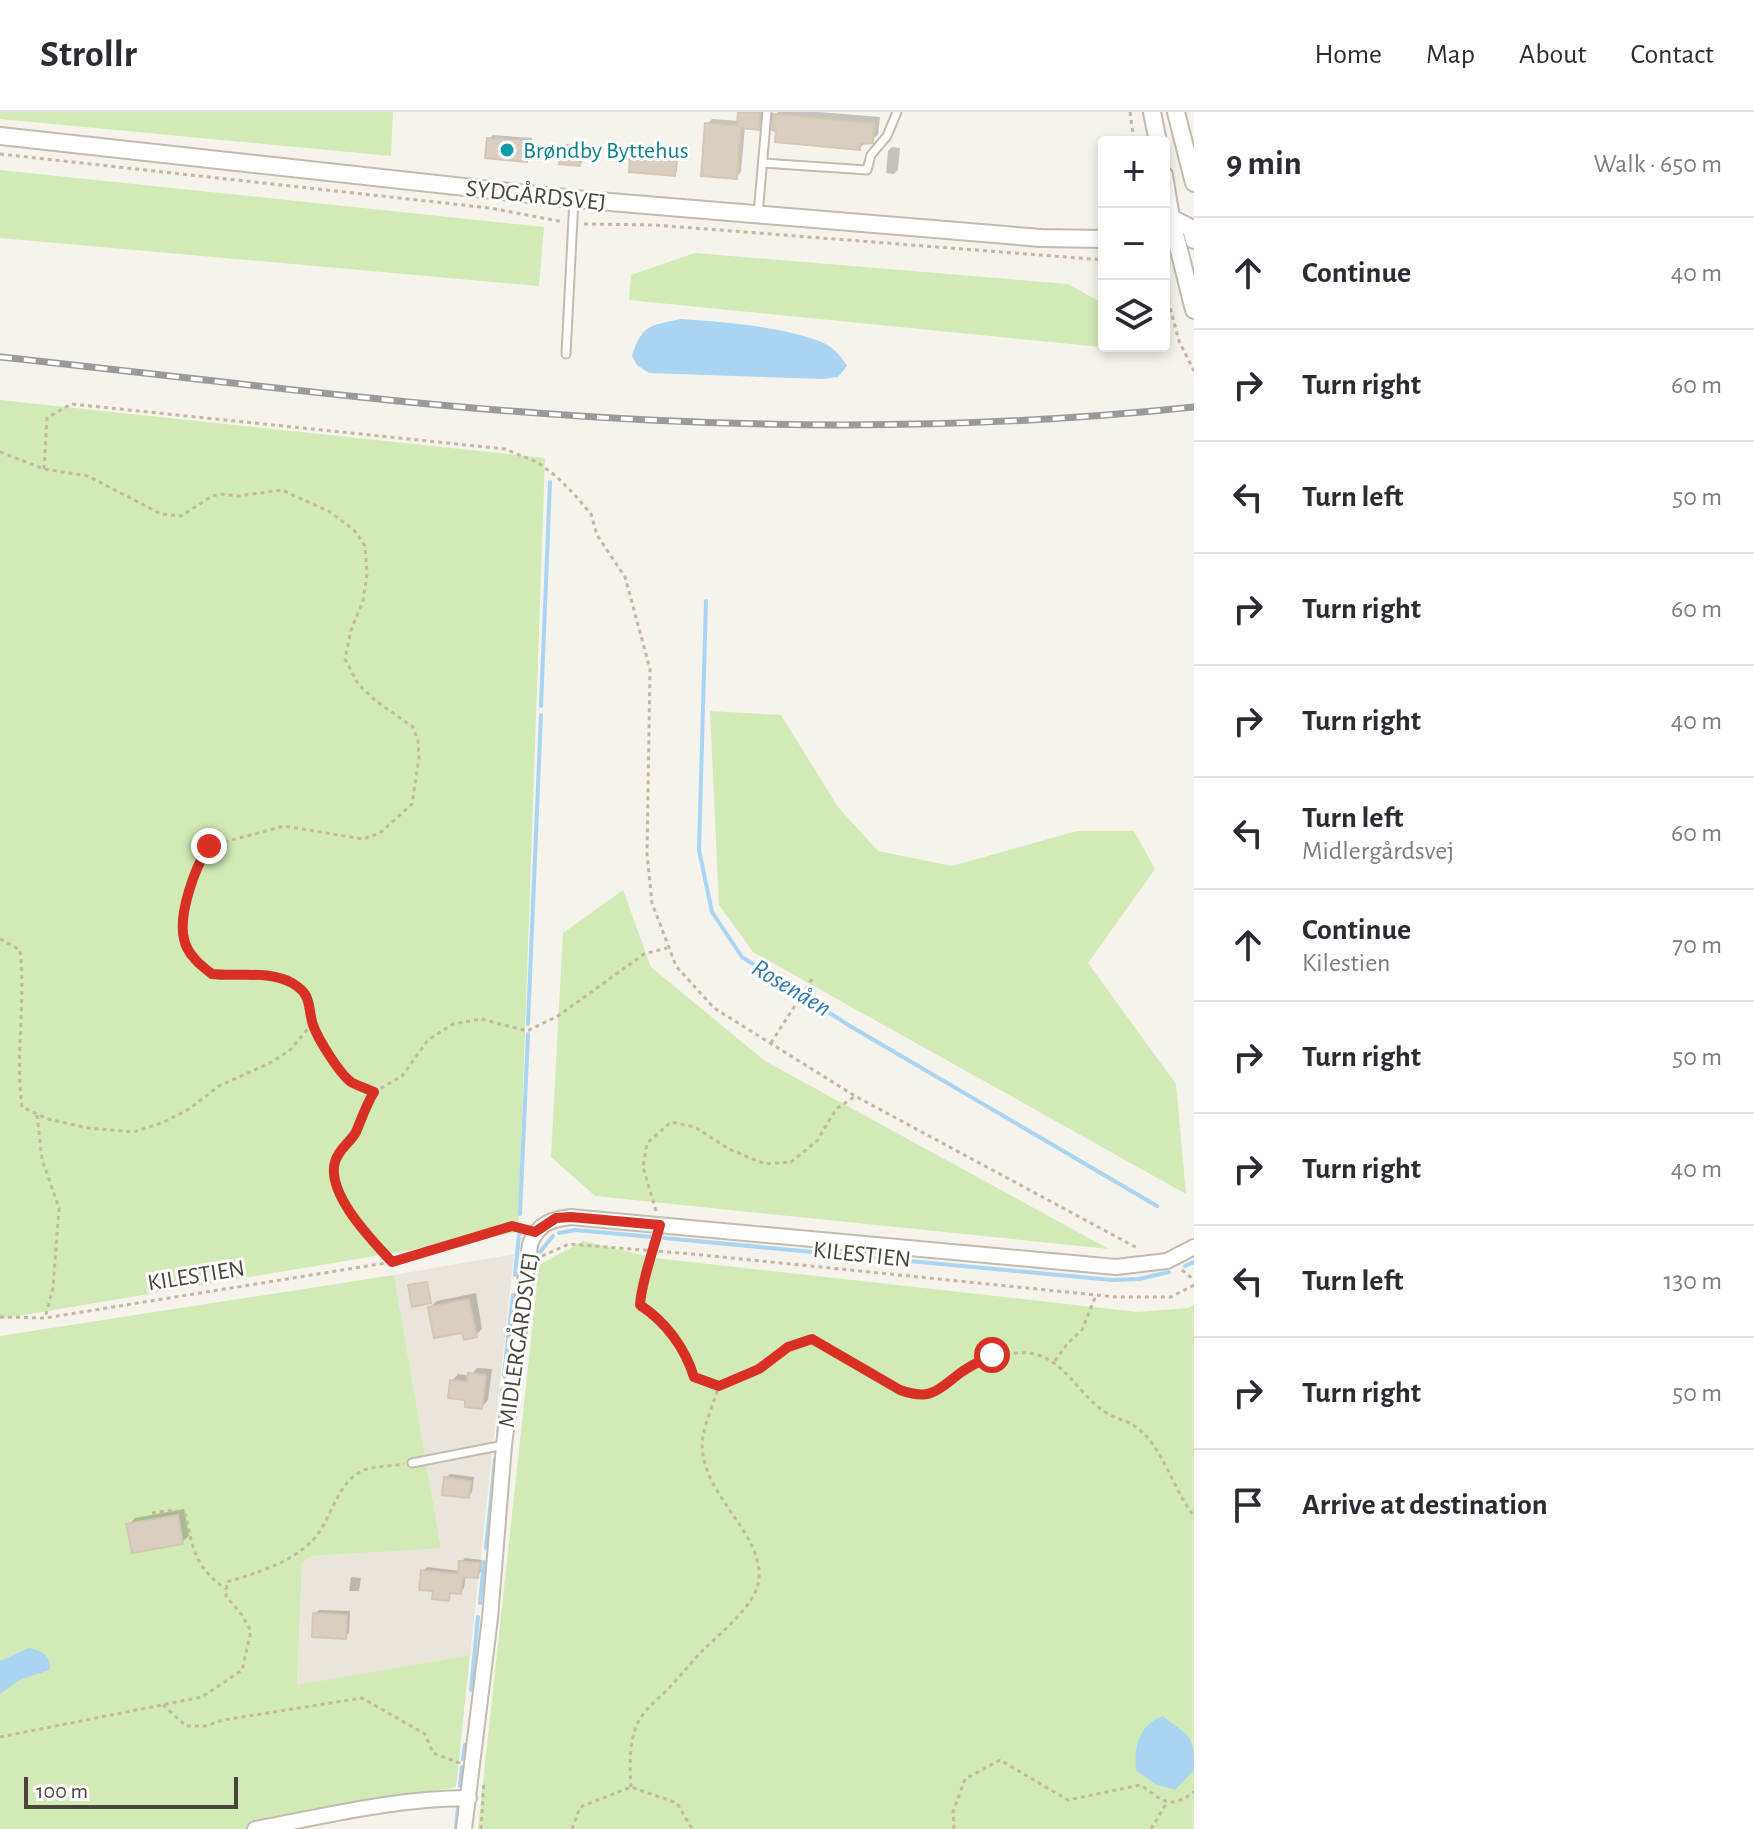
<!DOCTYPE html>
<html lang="en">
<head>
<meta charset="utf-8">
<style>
	body { margin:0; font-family:"Alegreya Sans",sans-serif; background:#f2f2f3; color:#2b2b33 }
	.controls { position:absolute; right:24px; top:24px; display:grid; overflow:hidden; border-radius:8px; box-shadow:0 4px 12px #0003 }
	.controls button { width:72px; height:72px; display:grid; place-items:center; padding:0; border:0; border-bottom:2px solid #e1e1e2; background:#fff; color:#2b2b33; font:40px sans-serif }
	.scale { position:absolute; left:24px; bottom:20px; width:214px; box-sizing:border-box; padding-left:8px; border:4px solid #4b4439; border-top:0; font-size:22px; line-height:28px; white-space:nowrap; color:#4b4439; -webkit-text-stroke:6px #fff; paint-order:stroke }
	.stop { position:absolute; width:24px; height:24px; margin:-18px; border:6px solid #d93025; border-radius:50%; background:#fff }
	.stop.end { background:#d93025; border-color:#fff; box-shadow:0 2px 8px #0008 }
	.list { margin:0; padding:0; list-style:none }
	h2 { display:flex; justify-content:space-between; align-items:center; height:104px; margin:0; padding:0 32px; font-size:34px }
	h2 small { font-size:26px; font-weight:400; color:#7c7c81 }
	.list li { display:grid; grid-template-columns:52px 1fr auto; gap:24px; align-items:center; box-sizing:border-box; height:112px; padding:0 32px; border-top:2px solid #e1e1e2 }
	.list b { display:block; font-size:30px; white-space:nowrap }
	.list p { margin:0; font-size:26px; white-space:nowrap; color:#7c7c81 }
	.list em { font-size:26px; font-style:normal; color:#7c7c81 }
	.icon { flex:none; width:44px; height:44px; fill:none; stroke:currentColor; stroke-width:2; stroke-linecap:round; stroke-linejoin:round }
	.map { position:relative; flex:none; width:1194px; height:1717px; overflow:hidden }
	header { display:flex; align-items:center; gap:48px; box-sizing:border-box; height:112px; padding:0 40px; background:#fff; border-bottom:2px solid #e1e1e2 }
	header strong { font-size:38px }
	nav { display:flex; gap:44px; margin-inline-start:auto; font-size:28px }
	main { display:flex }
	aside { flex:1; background:#fff }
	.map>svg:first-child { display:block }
	.residential { fill:#eae5da }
	.green { fill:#d2eab5 }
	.water { fill:#a9d4f2 }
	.shadow { fill:#0003 }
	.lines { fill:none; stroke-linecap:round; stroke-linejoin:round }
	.stream { stroke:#a9d4f2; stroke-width:4 }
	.building { fill:#d8cfc1; stroke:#d3c7b4; stroke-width:2 }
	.service-casing { stroke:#c2bbae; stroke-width:11 }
	.minor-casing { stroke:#c2bbae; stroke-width:18 }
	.tertiary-casing { stroke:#c2bbae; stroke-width:20 }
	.path { stroke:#c4b79f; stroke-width:3; stroke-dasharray:4 4; stroke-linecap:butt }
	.service { stroke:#fff; stroke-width:7 }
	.minor { stroke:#fff; stroke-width:14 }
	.tertiary { stroke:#fff; stroke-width:16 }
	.rail-casing { stroke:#9a9a9a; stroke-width:7 }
	.rail { stroke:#fff; stroke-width:4; stroke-dasharray:12; stroke-linecap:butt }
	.route { stroke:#d93025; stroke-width:10 }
	.culture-dot { fill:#0f9aa8; stroke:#fff; stroke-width:3 }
	.labels { text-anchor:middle; stroke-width:6; stroke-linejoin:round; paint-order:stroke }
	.culture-label { font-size:24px; fill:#0d838f; stroke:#fff; text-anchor:start }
	.street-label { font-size:24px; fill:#4b4439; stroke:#fff }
	.water-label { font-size:26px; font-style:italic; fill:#2e7ab2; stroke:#fff }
</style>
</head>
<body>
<header>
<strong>Strollr</strong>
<nav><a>Home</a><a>Map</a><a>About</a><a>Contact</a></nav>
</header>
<main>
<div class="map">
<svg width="1194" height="1717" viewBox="0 0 1194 1717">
	<rect width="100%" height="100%" fill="#f6f3ec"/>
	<path class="residential" d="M 514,1142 L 470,1543 L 297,1574 L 302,1451 L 312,1444 L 441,1435 L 394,1163 Z"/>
	<path class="green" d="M 0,0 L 393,0 L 391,44 L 0,7 Z
		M 0,58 L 544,115 L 539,174 L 0,126 Z
		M 695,141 L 1068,172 L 1104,192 L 1104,224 L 1100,235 L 629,188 L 631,163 Z
		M 0,288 L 545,346 L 518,1120 L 0,1207 Z
		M 710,599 L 781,603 L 838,695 L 878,739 L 952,754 L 1077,719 L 1134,719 L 1155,757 L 1088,851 L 1176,972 L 1186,1082 L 753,840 L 719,793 Z
		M 623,778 L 651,855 L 765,949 L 1109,1137 L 595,1084 L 551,1045 L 563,821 Z
		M 583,1129 L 655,1146 L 1138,1200 L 1188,1196 L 1194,1193 L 1194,1717 L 478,1717 L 539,1153 Z
		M 394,1163 L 441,1436 L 312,1444 L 302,1451 L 297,1573 L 470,1543 L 456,1675 L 297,1703 L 299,1717 L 0,1717 L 0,1224 Z"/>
	<path class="water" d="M 681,207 C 724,210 778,214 819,229 C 832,234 840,242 847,254 L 838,265 L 822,267 L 649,261 L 637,253 L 632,244 C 642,212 650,214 681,207 Z
		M 29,1536 C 41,1538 53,1545 49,1558 L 20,1568 L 0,1582 L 0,1549 Z
		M 1163,1604 C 1189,1626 1194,1619 1194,1658 L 1175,1678 L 1155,1672 L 1136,1658 C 1134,1636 1138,1613 1163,1604 Z"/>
	<path class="shadow" d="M 740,0 L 764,0 L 763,10 L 758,15 L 745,15 L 741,60 L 736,65 L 707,12 L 712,7 L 739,9 Z
		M 778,0 L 819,0 L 880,5 L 878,23 L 859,36 L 778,17 L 775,3 Z
		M 493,23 L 532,26 L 530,44 L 526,48 L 489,27 Z
		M 566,32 L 585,34 L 584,48 L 580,52 L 562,36 Z
		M 892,35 L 900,36 L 898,58 L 894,62 L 886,61 L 888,39 Z
		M 635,40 L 678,44 L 677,59 L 674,62 L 632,42 Z
		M 476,1181 L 482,1217 L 476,1223 L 464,1219 L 430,1195 L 437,1189 Z
		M 477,1256 L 492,1257 L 488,1288 L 482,1295 L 468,1286 L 452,1269 L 458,1262 L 470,1264 Z
		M 450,1362 L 474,1365 L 472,1380 L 468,1384 L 446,1366 Z
		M 184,1397 L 189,1424 L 182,1430 L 129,1413 L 135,1406 Z
		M 465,1446 L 482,1448 L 481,1460 L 477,1464 L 466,1463 L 464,1476 L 460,1480 L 453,1479 L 448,1487 L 435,1478 L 423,1459 L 427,1455 L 460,1459 L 461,1450 Z
		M 351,1465 L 361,1466 L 359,1479 L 349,1479 Z
		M 319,1498 L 350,1499 L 349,1521 L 345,1525 L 315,1502 Z"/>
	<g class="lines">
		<path class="stream" d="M 706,489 L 699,738 L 712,800 L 742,845 L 850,914 L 1157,1094
			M 541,594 L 550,370
			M 528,912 L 541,603
			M 520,1102 L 528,922
			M 559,1121 L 575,1118 L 653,1125
			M 664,1126 L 1112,1168 L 1139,1167 L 1169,1160
			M 540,1140 L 553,1124
			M 1185,1154 L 1194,1150
			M 515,1163 L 519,1123
			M 504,1263 L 513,1183
			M 498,1324 L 502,1278
			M 486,1436 L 495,1347
			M 480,1491 L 484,1450
			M 471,1578 L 478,1505
			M 463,1647 L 465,1633
			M 460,1674 L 462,1655
			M 456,1717 L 458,1695"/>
	</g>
	<path class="building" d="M 738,0 L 760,1 L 759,18 L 741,16 L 737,67 L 701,64 L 705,11 L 737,14 Z
		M 773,2 L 874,11 L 873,31 L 860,32 L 860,38 L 775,30 L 776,19 L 772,18 Z
		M 487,26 L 529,29 L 527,50 L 485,46 Z
		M 561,35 L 582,38 L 580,54 L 559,52 Z
		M 630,42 L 677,46 L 675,64 L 629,60 Z
		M 427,1170 L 431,1191 L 412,1195 L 408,1173 Z
		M 469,1187 L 477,1225 L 464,1228 L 462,1221 L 434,1226 L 428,1195 Z
		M 468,1261 L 486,1263 L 482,1297 L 465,1295 L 465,1288 L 448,1286 L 450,1268 L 467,1270 Z
		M 444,1365 L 471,1369 L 469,1386 L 442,1383 Z
		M 178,1403 L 183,1432 L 132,1441 L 126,1412 Z
		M 459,1449 L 480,1451 L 478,1466 L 463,1465 L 461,1482 L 450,1481 L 449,1489 L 432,1487 L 433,1479 L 419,1478 L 421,1458 L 458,1462 Z
		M 313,1501 L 347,1503 L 346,1527 L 312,1525 Z"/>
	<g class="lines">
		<defs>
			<path id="service" d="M 763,51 L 867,58 L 871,43 L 887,24 L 897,0
				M 758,102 L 767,0
				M 566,242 L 574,87
				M 412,1351 L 504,1333"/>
			<path id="minor" d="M 255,1717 C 326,1704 397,1686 469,1686
				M 464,1717 L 490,1506 L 504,1333 L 530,1132 C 538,1112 551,1107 571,1105 L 1116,1155 L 1167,1149 L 1194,1135"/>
			<path id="tertiary" d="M 1152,0 L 1158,30
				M 1176,0 L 1194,71
				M 0,24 L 574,87 L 1041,126 L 1104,127
				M 1164,63 L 1171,106 L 1194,198
				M 1171,106 L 1191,116 L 1194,128"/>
		</defs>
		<use href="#service" class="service-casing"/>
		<use href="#minor" class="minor-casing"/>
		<use href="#tertiary" class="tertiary-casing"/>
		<path class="path" d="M 1130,0 L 1134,30
			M 0,42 L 490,96 L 564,110
			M 584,112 L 655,113 L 1104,148
			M 1164,173 L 1179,229 L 1194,259
			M 0,340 L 44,357 L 88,364 L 161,402 L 181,404 L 212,384 L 221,382 L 238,384 L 282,378 L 330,400 L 354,418 L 365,434 L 367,462 L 363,489 L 351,518 L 345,547 L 358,572 L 376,589 L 413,615 L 418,629 L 419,645 L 412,692 L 380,721 L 363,727 L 284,714 L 209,734 C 195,755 178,802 184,827 C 187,842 200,853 212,862 C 237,865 269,858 292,871 C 314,883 307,894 313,913 C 318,927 339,961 351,970 C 358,974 367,977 374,980
			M 44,357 L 47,306 L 71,292 L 505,337 L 537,350 L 556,364 L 574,382 L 591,402 L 597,423 L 625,465 L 650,557 L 647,742 L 652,791 L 676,854 L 714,896 L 855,984 L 1139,1137
			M 0,827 L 20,838 C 26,890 15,942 22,995 L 48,1007 L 88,1016 L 134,1020 L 164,1010 L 189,997 L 219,974 L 272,950 L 290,938 L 312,912
			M 771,931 L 812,867
			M 37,1003 L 42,1047 L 59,1096 L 53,1176 L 45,1206
			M 656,1099 L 643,1055 L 647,1031 L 671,1010 L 695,1015 L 729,1037 L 765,1052 L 791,1050 L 817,1029 L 836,997 L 854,985
			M 657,1125 C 651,1148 641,1171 640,1193 C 666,1210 685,1236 694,1265 L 719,1274 L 759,1257 L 788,1235 L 812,1227 L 900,1278 C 937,1291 947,1268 977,1252 C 991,1244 1001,1242 1018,1241 C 1061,1238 1073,1278 1105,1300 C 1121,1310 1131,1307 1147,1325 C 1167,1348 1175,1380 1194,1404
			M 542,1144 L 569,1132 L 692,1142 L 1116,1185 L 1171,1185 L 1194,1173
			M 392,1150 L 364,1120 L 347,1097 L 334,1054 L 340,1036 L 355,1022 L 362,1001 L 374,980 L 402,964 L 428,928 L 453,912 L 481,907 L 527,919 L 558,904 L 644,842 L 667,836
			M 1182,1158 L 1194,1168
			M 0,1205 L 45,1206 L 392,1150 L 512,1114 L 522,1117
			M 1055,1249 L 1067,1232 L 1082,1218 L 1096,1183
			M 152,1401 C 163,1400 177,1395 186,1404 C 193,1439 196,1456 226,1477
			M 163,1593 L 186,1614 L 206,1614 L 223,1608 L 362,1586 L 425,1622 L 433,1641 L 460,1651
			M 0,1625 L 202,1585 L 242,1558 L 251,1519 L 242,1503 L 226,1484 L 227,1470 C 256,1461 288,1452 311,1430 C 332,1410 336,1367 367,1357 C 378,1354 392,1354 404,1352
			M 631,1675 C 630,1658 629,1638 634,1621 C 640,1600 653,1592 667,1578 C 680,1565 691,1550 704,1537 C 721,1521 758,1491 759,1466 C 762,1420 703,1384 702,1333 C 702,1318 714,1290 719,1274
			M 481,1717 L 484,1669
			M 572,1717 L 580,1695 L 631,1675 L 677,1691 L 692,1717
			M 954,1717 L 953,1700 L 965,1667 L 1000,1648 L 1068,1688 L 1140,1673 C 1164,1688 1167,1699 1194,1680
			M 1151,1717 L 1166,1692"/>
		<use href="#service" class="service"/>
		<use href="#minor" class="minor"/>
		<use href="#tertiary" class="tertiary"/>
		<defs>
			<path id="rail" d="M 0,245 C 216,268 433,298 650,308 C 831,317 1014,314 1194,295"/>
		</defs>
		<use href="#rail" class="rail-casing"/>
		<use href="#rail" class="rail"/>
	</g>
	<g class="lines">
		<path class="route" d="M 209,734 C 195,755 178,802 184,827 C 187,842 200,853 212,862 C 237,865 269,858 292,871 C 313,883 307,894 313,913 C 318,927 339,961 351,970 C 358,974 367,977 374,980 C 366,993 362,1006 356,1020 C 350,1031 339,1036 335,1050 C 326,1082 372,1128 392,1150 L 512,1114 L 535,1120 L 556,1106 L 571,1105 L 660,1113 C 654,1136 641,1171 640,1193 C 666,1210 685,1236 694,1265 L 719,1274 L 759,1257 L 788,1235 L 812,1227 L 900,1278 C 933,1290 939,1276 963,1259 C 972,1253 982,1248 992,1243"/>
	</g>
	<circle class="culture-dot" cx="507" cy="38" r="8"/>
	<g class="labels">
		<g class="culture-label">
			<text x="523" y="46">Brøndby Byttehus</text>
		</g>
		<g class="street-label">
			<text transform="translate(536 83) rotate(6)" y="8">SYDGÅRDSVEJ</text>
			<text transform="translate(862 1142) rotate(6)" y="8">KILESTIEN</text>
			<text transform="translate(196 1163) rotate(-9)" y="8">KILESTIEN</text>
			<text transform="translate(518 1228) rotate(-82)" y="8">MIDLERGÅRDSVEJ</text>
		</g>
		<g class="water-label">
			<text transform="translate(792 875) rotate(31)" y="9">Rosenåen</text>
		</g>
	</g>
</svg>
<div class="controls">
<button>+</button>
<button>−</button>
<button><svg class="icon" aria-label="layers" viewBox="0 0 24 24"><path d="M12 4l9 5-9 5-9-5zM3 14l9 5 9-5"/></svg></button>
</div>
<div class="scale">100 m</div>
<div class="stop" style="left:992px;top:1243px"></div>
<div class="stop end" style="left:209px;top:734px"></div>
</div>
<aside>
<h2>9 min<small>Walk · 650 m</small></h2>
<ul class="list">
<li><svg class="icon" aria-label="ahead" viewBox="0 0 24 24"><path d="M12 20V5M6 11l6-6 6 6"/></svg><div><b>Continue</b></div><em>40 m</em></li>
<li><svg class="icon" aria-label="right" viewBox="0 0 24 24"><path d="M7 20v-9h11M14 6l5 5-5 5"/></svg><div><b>Turn right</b></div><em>60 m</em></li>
<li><svg class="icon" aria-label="left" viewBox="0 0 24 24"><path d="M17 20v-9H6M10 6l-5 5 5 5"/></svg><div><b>Turn left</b></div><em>50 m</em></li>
<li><svg class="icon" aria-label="right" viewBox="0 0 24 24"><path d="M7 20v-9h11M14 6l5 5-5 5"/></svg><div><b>Turn right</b></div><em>60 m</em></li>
<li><svg class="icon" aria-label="right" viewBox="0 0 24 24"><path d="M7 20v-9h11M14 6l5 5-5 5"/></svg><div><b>Turn right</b></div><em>40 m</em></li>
<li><svg class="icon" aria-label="left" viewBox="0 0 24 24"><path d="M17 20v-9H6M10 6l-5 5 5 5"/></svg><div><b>Turn left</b><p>Midlergårdsvej</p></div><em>60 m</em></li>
<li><svg class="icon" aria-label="ahead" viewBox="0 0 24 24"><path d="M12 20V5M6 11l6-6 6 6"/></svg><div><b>Continue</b><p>Kilestien</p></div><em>70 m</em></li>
<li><svg class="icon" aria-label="right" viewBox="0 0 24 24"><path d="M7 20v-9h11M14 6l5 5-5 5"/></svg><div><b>Turn right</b></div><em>50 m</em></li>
<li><svg class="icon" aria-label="right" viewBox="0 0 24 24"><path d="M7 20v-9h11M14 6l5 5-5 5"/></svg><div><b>Turn right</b></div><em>40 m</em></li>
<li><svg class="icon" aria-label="left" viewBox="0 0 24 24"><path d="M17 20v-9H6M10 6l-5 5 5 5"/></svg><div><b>Turn left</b></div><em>130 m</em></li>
<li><svg class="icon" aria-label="right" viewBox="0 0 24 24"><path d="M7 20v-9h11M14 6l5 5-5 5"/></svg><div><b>Turn right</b></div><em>50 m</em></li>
<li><svg class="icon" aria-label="arrive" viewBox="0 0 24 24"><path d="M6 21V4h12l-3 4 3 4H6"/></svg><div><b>Arrive at destination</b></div></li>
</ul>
</aside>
</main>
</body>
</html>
